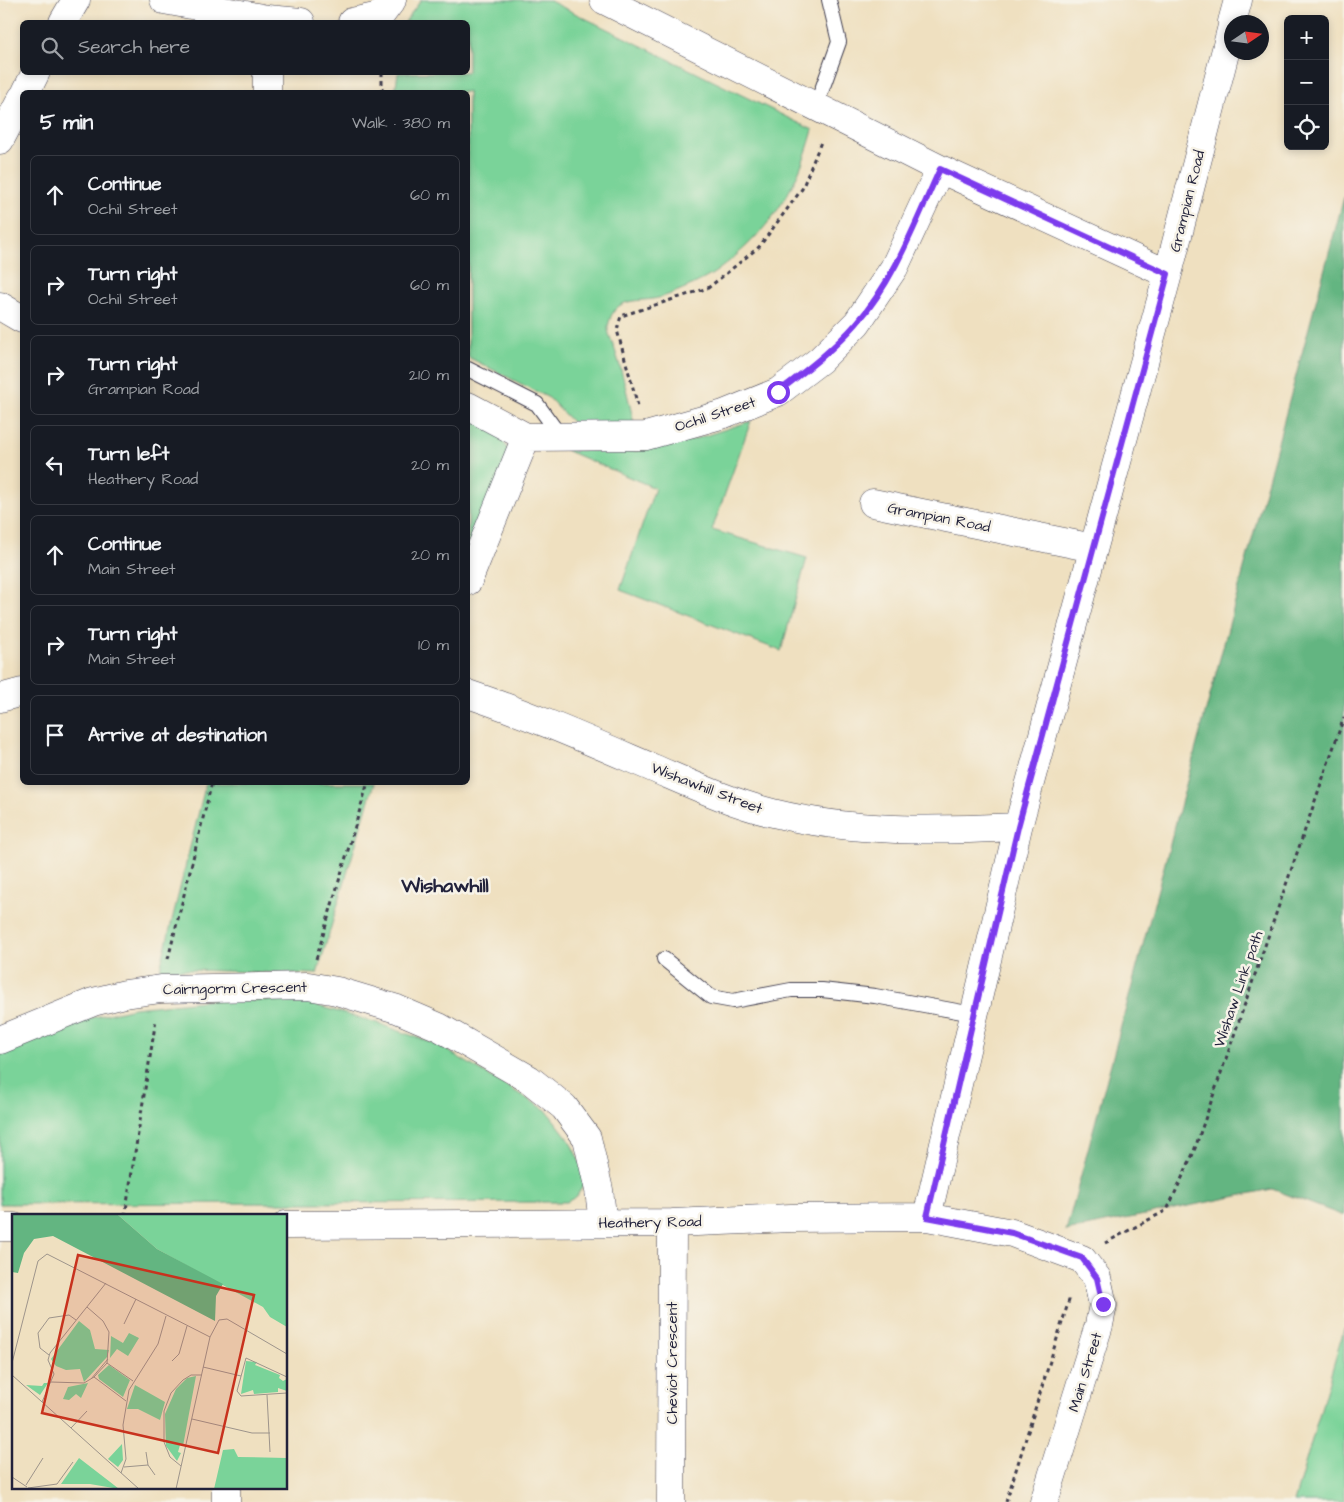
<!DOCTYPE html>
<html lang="en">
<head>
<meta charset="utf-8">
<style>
	body { margin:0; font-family:"Architects Daughter",sans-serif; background:#242831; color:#f1f3f6 }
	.controls { position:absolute; right:15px; top:15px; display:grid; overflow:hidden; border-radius:8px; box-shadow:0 2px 8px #0003 }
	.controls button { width:45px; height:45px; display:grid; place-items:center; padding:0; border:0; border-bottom:1px solid #363941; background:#171b24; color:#f1f3f6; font:25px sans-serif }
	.compass { position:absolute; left:1224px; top:15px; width:45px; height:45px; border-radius:50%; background:#171b24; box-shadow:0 2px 8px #0003; rotate:77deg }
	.stop { position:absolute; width:15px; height:15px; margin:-11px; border:4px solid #7c3aed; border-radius:50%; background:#fff }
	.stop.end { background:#7c3aed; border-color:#fff; box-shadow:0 1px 5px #0008 }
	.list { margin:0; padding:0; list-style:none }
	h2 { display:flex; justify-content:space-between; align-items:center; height:65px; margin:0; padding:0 20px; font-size:21px }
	h2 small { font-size:16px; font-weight:400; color:#9ea1a6 }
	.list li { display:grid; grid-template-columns:32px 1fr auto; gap:15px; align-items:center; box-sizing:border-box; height:80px; margin:0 10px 10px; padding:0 10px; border:1px solid #363941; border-radius:8px }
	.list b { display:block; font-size:19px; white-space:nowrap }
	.list p { margin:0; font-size:16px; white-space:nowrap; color:#9ea1a6 }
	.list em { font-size:16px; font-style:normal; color:#9ea1a6 }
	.icon { flex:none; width:28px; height:28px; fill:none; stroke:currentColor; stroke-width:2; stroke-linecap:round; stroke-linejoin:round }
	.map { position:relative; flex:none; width:1344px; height:1502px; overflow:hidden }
	.search { position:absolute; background:#171b24; box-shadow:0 2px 8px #0003; left:20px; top:20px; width:450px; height:55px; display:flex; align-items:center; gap:12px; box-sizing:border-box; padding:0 18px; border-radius:8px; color:#9ea1a6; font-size:19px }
	.panel { position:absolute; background:#171b24; box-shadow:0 2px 8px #0003; left:20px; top:90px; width:450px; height:695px; border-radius:8px }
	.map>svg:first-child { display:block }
	.green { fill:#7ad399; stroke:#4e7a6a }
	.forest { fill:#63b581; stroke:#426c5e }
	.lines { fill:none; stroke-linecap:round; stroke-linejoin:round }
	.lane-casing { stroke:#413e4f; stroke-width:16 }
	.street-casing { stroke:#413e4f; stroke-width:29 }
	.path { stroke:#413e4f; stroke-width:3; stroke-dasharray:4 4; stroke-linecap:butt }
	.lane { stroke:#fff; stroke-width:14 }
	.street { stroke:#fff; stroke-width:28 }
	.route { stroke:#7c3aed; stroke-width:6 }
	.labels { text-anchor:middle; stroke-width:5; stroke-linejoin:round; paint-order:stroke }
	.street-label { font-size:15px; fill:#22223b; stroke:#f7f3e8 }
	.district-label { font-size:20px; font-weight:bold; fill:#22223b; stroke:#f7f3e8 }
	.inset-road { fill:none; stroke:#9d948b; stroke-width:1 }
	.view { fill:#c8321e; fill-opacity:0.15; stroke:#c8321e; stroke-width:2.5 }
	.inset-edge { fill:none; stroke:#22223b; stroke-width:2.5 }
</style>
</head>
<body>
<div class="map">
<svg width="1344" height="1502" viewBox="0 0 1344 1502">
	<rect width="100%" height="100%" fill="#f7f3e8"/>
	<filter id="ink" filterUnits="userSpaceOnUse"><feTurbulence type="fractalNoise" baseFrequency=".02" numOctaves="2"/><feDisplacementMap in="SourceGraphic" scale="10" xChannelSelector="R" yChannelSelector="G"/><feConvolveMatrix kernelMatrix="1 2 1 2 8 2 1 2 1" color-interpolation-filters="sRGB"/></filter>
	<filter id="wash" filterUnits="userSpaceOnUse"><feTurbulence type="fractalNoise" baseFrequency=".0096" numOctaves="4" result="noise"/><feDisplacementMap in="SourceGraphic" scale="20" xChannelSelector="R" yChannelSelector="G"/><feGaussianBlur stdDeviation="1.12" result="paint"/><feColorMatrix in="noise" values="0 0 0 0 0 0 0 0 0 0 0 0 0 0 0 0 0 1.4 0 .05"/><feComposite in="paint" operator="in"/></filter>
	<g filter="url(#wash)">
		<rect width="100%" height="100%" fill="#efe0c0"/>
		<path class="green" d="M 421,0 L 548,0 L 813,130 C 796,193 769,231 717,271 C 705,280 677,292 662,297 C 639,304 615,293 608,326 C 607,332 612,341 614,347 C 623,374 629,401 635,428 L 575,425 L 549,398 L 468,357 L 468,92 L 395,92 L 398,73 L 468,72 L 468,22 L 405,22 Z
			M 468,417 L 498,431 L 510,454 L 468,553 Z
			M 751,421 L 712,530 L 807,558 L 781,651 L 620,590 L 655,488 L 565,450 L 638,451 L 692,440 Z
			M 206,783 L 374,783 L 317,974 L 160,969 Z
			M 221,999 L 304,1002 L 377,1023 L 438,1045 L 546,1110 L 568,1138 L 582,1166 L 585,1182 L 577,1196 L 567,1202 L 0,1204 L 0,1053 L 60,1025 L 134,1008 Z
			M 1344,1329 L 1344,1502 L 1294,1502 Z"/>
		<path class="forest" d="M 1344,197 L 1344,1216 L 1272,1189 L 1066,1231 Z"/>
	</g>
	<g filter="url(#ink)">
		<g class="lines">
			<defs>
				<path id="lane" d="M 816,106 L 839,42 L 829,0
					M 468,369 L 537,404 L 561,437
					M 664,959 L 711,997 L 733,1001 L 791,990 L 822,990 L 875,996 L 973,1014"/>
				<path id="street" d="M 164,0 L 267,19 L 301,22
					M 604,0 L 940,169 L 1168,274
					M 63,22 L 76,0
					M 352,22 L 380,16 L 392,0
					M 1232,22 L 1238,0
					M 267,72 L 267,92
					M 26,92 L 36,72
					M 0,140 L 22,98
					M 0,306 L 22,319
					M 468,406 L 526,437 L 646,436 L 724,414 L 778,392 L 820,360 L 857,323 L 894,268 L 940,169
					M 873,503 L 1093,548
					M 468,581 L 526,437
					M 468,694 C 531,715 592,742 653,768 C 693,785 732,803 773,813 C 854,833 936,831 1018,827
					M 0,698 L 22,692
					M 0,1040 L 93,1002 L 125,994 L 161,989 L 308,986 L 337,991 L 397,1009 L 439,1027 L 529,1079 L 564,1107 L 587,1138 L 599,1190 L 603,1223
					M 927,1217 L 1018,827 L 1168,274 L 1232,26
					M 286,1225 L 672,1223 L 791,1218 L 927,1217 L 1012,1233 L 1082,1259 L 1097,1278 L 1103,1305 L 1099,1325 L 1044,1502
					M 0,1227 L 14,1227
					M 226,1502 L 226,1488
					M 671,1502 L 672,1223"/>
			</defs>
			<use href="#lane" class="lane-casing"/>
			<use href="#street" class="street-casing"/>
			<path class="path" d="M 382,72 L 382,92
				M 638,406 L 617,330 L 621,316 L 708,288 L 759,247 L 802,189 L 821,142
				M 168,959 L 212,782
				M 316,959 L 368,782
				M 125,1216 L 156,1019
				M 1105,1243 L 1167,1210 L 1193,1154 L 1344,717
				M 1006,1502 L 1070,1297"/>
			<use href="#lane" class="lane"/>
			<use href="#street" class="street"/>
		</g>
	</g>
	<g class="lines" filter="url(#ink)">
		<path class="route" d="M 778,392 C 805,371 833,350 856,324 C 895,280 916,221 940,169 L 1168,274 L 1018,827 L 927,1217 L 1012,1233 L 1082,1258 L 1097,1278 L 1103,1304"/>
	</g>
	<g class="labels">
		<g class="street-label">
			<text transform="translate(1187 201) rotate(-76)" y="5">Grampian Road</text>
			<text transform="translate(715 414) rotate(-18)" y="5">Ochil Street</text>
			<text transform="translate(939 517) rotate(11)" y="5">Grampian Road</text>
			<text transform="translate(707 788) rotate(21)" y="5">Wishawhill Street</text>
			<text transform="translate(235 988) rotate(-1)" y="5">Cairngorm Crescent</text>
			<text transform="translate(1238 989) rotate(-71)" y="5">Wishaw Link path</text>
			<text transform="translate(650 1222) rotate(-1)" y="5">Heathery Road</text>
			<text transform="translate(672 1363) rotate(-90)" y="5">Cheviot Crescent</text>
			<text transform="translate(1085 1372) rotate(-73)" y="5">Main Street</text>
		</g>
		<g class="district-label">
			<text x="445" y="892">Wishawhill</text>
		</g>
	</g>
	<g transform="translate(12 1214)">
		<rect width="275" height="275" fill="#efe0c0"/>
		<path d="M 105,0 L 275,0 L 275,113 L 258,103 L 251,93 L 145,35 ZM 67,107 L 78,116 L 83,135 L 97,136 L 95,143 L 72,168 L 68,155 L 54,156 L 44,152 L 39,145 ZM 117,119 L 127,124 L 116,142 L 105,135 L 98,144 L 99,122 L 111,129 ZM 234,147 L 245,148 L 243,151 L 268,161 L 267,164 L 271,167 L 275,165 L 275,177 L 266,174 L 266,178 L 242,180 L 241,176 L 229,180 ZM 97,151 L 118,166 L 111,183 L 87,165 L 86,161 ZM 184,162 L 171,232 L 168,231 L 166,238 L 169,239 L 165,247 L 154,232 L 153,200 L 164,175 L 175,164 ZM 32,169 L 36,169 L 28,181 L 14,171 L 30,172 ZM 76,169 L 69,184 L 64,180 L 57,186 L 51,185 L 56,173 ZM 123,171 L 153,188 L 148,206 L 126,195 L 115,195 ZM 110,230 L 111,246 L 106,253 L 96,245 ZM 222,235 L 226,243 L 275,244 L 275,275 L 202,275 L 211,236 ZM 67,244 L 102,271 L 107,275 L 78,270 L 49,270 Z" fill="#7ad399"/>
		<path d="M 0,0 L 105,0 L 145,35 L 211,70 L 204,82 L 203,107 L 41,22 L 22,25 L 12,39 L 6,59 L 0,58 Z" fill="#63b581"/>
		<path class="inset-road" d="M 112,110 L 124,85M 37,141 L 28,134 L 26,119 L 37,104 L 57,101 L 64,106M 160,147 L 167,140 L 175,112M 0,149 L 26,47 L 35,40 L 198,123M 95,149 L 121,167M 191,153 L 229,162M 0,161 L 127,275M 82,163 L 114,187M 275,163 L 234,144 L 225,177 L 229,182 L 275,179M 79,165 L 96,145M 39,168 L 72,169 L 82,163 L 95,149 L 97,118 L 91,107 L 75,93M 255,181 L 258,238M 30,188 L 42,160 L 36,146 L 38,139 L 94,69M 180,205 L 240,219 L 258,219M 59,214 L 75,197M 134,238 L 136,251 L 143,261M 169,252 L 158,243 L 152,228 L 152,197 L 159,179 L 171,166 L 179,161 L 190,161M 112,253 L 136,251M 109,259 L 114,245 L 111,211 L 117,176 L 146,130 L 154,102M 0,263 L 15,273M 14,271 L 31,244M 16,274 L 45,270 L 61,248M 164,275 L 198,123 L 207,106 L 215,105 L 275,140"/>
		<path class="view" d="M 66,41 L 242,81 L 206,239 L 30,199 Z"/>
		<rect width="275" height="275" class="inset-edge"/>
	</g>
</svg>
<div class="controls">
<button>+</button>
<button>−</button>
<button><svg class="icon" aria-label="locate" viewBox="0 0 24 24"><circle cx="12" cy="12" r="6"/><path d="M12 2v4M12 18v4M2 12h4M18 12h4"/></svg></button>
</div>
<svg class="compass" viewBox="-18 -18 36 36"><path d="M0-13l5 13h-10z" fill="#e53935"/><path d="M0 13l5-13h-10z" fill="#9ea1a6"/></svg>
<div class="stop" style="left:778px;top:392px"></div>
<div class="stop end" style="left:1103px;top:1304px"></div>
<div class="search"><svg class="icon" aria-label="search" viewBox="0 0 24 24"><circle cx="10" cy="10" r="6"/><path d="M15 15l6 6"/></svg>Search here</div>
<section class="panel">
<h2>5 min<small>Walk · 380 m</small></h2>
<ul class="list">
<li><svg class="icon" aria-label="ahead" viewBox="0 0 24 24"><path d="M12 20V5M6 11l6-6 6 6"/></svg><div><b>Continue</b><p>Ochil Street</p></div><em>60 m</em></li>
<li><svg class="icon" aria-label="right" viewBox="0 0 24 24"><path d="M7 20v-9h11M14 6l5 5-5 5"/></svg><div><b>Turn right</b><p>Ochil Street</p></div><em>60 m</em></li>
<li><svg class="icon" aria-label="right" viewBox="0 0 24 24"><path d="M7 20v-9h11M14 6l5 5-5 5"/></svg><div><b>Turn right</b><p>Grampian Road</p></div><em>210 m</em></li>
<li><svg class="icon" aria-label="left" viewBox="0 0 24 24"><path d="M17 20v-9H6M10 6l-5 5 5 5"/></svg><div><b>Turn left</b><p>Heathery Road</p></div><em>20 m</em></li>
<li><svg class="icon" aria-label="ahead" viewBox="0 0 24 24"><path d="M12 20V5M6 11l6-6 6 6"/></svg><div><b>Continue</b><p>Main Street</p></div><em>20 m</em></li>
<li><svg class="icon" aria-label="right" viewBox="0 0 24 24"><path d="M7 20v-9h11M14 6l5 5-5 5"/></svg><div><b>Turn right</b><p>Main Street</p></div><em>10 m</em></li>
<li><svg class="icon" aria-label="arrive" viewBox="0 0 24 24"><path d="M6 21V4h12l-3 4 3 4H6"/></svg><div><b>Arrive at destination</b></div></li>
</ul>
</section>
</div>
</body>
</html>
